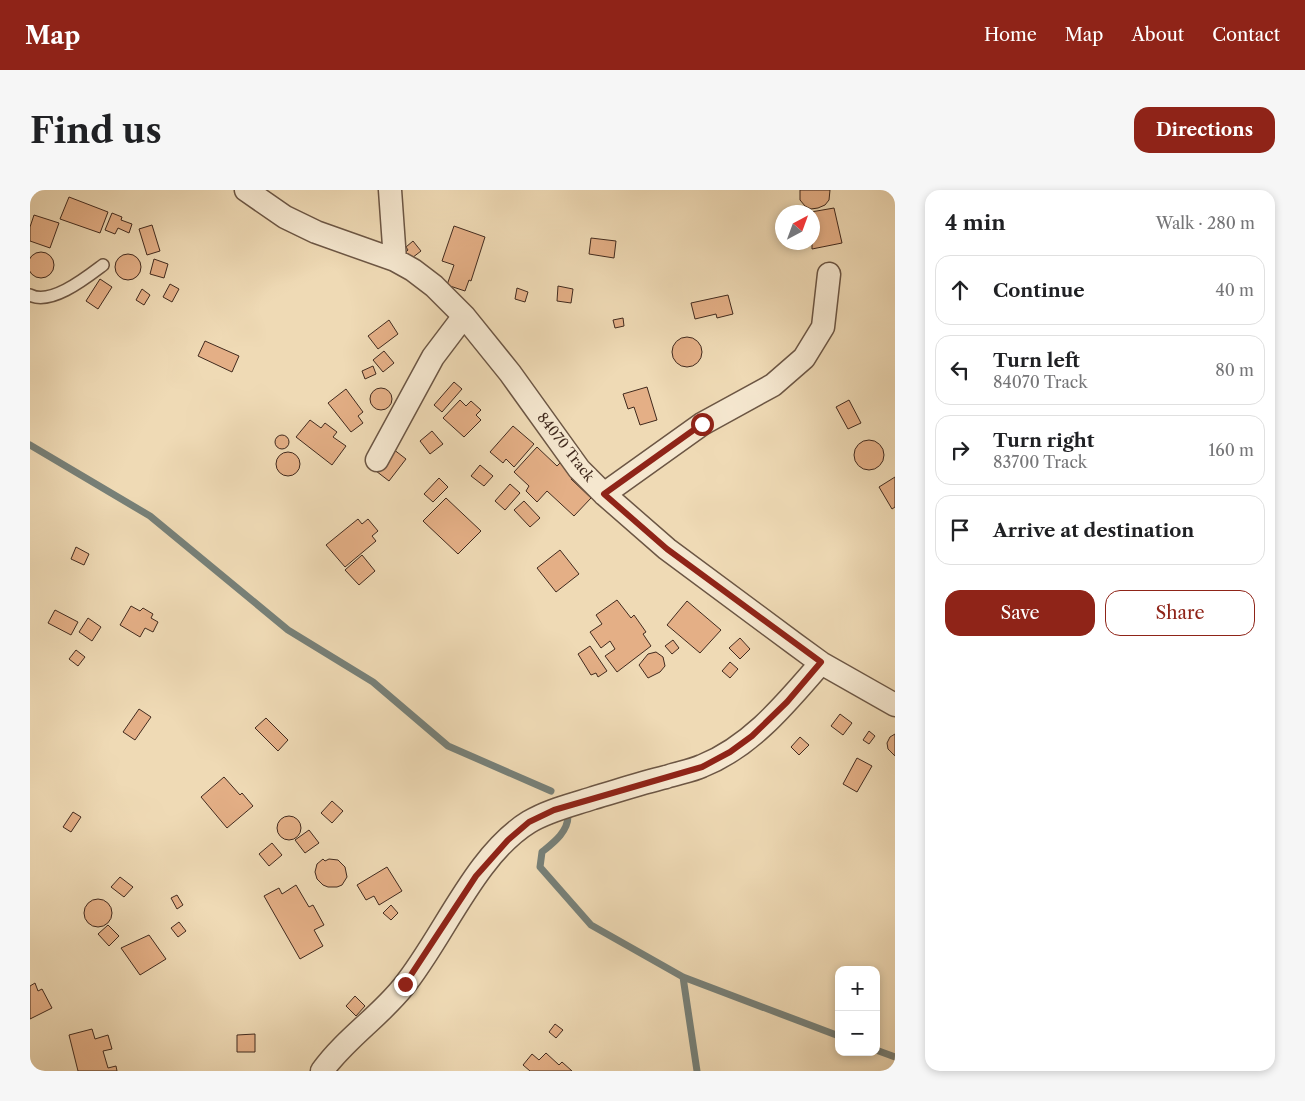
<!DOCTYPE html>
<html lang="en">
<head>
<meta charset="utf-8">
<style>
	body { margin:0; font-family:"Libre Caslon Text",serif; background:#f6f6f6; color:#202124 }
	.controls { position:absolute; right:15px; bottom:15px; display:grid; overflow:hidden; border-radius:10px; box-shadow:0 2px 8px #0003 }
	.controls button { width:45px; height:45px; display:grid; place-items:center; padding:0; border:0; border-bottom:1px solid #e0e0e0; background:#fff; color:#202124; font:25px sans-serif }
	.compass { position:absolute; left:745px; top:15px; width:45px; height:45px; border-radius:50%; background:#fff; box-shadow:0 2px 8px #0003; rotate:41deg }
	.stop { position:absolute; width:15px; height:15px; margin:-11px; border:4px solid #8f2418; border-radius:50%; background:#fff }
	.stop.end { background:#8f2418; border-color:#fff; box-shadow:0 1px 5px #0008 }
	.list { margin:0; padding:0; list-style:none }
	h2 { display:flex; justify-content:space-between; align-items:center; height:65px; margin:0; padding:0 20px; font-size:21px }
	h2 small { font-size:16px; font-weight:400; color:#757577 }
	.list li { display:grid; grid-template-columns:32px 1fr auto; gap:15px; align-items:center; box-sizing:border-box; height:70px; margin:0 10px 10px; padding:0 10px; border:1px solid #e0e0e0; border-radius:15px }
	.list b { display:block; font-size:19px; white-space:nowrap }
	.list p { margin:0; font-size:16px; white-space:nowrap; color:#757577 }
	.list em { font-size:16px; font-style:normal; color:#757577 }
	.actions { display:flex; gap:10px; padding:15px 20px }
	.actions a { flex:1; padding:11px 0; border:1px solid #8f2418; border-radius:15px; text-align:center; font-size:18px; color:#8f2418 }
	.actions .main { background:#8f2418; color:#fff }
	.icon { flex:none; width:28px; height:28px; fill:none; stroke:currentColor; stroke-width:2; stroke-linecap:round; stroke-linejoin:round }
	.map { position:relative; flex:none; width:865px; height:881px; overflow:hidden; border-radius:15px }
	header { display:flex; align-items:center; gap:30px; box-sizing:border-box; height:70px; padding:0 25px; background:#8f2418; color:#fff }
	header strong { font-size:24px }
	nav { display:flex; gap:28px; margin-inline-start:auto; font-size:18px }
	.intro { display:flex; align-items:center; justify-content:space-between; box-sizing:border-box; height:120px; padding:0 30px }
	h1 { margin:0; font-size:35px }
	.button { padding:12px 22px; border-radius:15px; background:#8f2418; color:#fff; font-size:18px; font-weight:700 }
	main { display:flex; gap:30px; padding:0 30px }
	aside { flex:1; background:#fff; border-radius:15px; box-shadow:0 2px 8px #0003 }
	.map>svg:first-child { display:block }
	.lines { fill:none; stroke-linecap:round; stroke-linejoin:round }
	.stream { stroke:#778078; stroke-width:7 }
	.building { fill:#e4af86; stroke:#412a1e }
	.service-casing { stroke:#6c5644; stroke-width:14 }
	.minor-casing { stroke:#6c5644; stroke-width:25 }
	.service { stroke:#f5e7cf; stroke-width:11 }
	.minor { stroke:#f5e7cf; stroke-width:22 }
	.route { stroke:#8f2418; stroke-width:6 }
	.labels { text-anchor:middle; stroke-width:5; stroke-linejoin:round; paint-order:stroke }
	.street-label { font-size:14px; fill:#412a1e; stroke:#f5e7cf }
</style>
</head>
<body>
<header>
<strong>Map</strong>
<nav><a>Home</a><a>Map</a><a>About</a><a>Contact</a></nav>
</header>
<div class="intro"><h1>Find us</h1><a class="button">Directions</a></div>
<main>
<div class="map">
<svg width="865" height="881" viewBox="0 0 865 881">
	<rect width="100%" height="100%" fill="#efdab5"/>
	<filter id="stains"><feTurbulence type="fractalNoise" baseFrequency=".004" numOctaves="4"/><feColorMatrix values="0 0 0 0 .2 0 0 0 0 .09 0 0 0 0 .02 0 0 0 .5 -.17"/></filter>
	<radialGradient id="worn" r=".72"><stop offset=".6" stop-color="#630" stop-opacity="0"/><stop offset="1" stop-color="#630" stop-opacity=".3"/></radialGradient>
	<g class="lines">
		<path class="stream" d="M 0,255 L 120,326 L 258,440 L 343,492 L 418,556 L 521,601
			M 538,626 C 538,642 523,653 512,662 L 510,677 L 561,735 L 653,787 L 809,846
			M 653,787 L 667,881
			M 846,860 L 865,867"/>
	</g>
	<path class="building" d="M 770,0 L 800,0 L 799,10 L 795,15 L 788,18 L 781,19 L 775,16 L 770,10 Z
		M 39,7 L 78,22 L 70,43 L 30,29 Z
		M 804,18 L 812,53 L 782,59 L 782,22 L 781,22 Z
		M 82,23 L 92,27 L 91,30 L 102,34 L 99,43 L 88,38 L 85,44 L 75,40 Z
		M 4,25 L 29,33 L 20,58 L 0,51 L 0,37 Z
		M 122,35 L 130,61 L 117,65 L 109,39 Z
		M 424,36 L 455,47 L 441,91 L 439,90 L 435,101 L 417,95 L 424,75 L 412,71 Z
		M 561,48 L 586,51 L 584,68 L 559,64 Z
		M 383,51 L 391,61 L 382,68 L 376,62 L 378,60 L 376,57 Z
		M-2 75a13 13 0 1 1 26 0a13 13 0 1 1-26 0Z
		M85 77a13 13 0 1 1 26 0a13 13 0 1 1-26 0Z
		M 124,69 L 138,74 L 134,88 L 120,84 Z
		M 70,89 L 82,97 L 68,119 L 56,111 Z
		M 140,94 L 149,99 L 142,112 L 133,107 Z
		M 528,96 L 543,99 L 541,113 L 527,111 Z
		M 487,98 L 498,102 L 495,112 L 485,109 Z
		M 112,99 L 120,105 L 114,115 L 106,110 Z
		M 698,105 L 703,124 L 687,128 L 686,124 L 665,129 L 661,113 Z
		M 593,128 L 594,136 L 585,138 L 583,130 Z
		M 359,130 L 368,144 L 348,159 L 338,146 Z
		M642 162a15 15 0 1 1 30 0a15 15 0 1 1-30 0Z
		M 175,151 L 209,166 L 202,182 L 168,166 Z
		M 354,161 L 364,173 L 353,182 L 343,170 Z
		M 343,176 L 346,184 L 335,189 L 332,181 Z
		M 424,192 L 432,199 L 412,222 L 404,215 Z
		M 617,197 L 627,230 L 610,235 L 604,217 L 598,219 L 593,204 Z
		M340 209a11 11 0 1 1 22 0a11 11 0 1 1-22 0Z
		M 316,199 L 333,222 L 328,226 L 333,233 L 321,242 L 298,213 Z
		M 430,210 L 436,216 L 441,211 L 451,220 L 446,225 L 451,230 L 434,247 L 413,228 Z
		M 819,210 L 831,233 L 818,239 L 806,217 Z
		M 280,230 L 291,238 L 295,233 L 307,242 L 303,247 L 316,256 L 302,275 L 266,247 Z
		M 483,236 L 504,254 L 484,277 L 476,269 L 473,273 L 460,262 Z
		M 402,241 L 413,254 L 400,264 L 390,251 Z
		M245 252a7 7 0 1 1 14 0a7 7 0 1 1-14 0Z
		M824 265a15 15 0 1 1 30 0a15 15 0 1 1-30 0Z
		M 507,257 L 527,276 L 531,272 L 544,285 L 541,289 L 561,308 L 544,326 L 517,301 L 507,312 L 496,301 L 499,296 L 484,282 Z
		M 363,259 L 376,269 L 359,291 L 346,281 Z
		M246 274a12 12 0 1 1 24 0a12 12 0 1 1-24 0Z
		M 450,275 L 463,286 L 454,296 L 441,286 Z
		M 865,287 L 865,317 L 862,319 L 849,297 Z
		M 409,288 L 418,297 L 403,312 L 394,304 Z
		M 480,294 L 490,303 L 475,320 L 465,311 Z
		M 416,308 L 451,341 L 428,364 L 393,331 Z
		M 494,311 L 510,328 L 500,337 L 484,320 Z
		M 328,329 L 332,334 L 338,329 L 348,341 L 342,346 L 346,351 L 315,377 L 296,355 Z
		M 46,357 L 59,364 L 54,375 L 41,369 Z
		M 530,360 L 549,384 L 526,402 L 507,378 Z
		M 332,365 L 345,381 L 329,395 L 315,380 Z
		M 587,410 L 601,428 L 604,425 L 616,442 L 613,444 L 621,456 L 587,482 L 575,466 L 585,459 L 580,451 L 571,458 L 560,442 L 572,434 L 566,425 Z
		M 657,411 L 691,440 L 670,463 L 637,435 Z
		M 101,416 L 110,421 L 113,418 L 123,424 L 121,428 L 128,432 L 123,442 L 115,438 L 110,447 L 90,435 Z
		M 25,420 L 48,432 L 41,445 L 18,433 Z
		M 58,428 L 71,437 L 62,451 L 49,442 Z
		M 710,448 L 720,459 L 710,469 L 699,458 Z
		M 643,450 L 649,458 L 642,464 L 635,456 Z
		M 560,456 L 577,481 L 568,487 L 566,483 L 561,485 L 548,464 Z
		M 46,460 L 55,467 L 48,476 L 39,469 Z
		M 626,462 L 633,467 L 635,476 L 630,482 L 618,488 L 609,475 L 618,464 Z
		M 700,472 L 708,479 L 700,488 L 692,481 Z
		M 109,519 L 121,527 L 105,550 L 93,542 Z
		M 810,524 L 822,533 L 813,545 L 801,536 Z
		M 236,528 L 258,550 L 248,561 L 225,538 Z
		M 839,541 L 845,546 L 839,554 L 833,550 Z
		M 865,544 L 865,566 L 858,559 L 857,553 L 860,547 Z
		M 770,547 L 779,555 L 769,565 L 761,557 Z
		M 827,568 L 842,576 L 827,602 L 813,594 Z
		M 194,587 L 210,605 L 212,603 L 223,616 L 197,638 L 171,607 Z
		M 302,611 L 313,621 L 302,633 L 291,623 Z
		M 43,622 L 51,627 L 41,642 L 33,637 Z
		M247 638a12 12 0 1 1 24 0a12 12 0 1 1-24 0Z
		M 279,640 L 289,653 L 275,663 L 265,650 Z
		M 242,653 L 252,665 L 239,676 L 229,664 Z
		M 293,669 L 295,671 L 299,669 L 308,670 L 315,677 L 317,687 L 312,695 L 307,697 L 298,697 L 293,695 L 287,689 L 285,682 L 287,674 Z
		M 357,677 L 372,701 L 349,715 L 344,706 L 336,710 L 327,695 Z
		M 90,687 L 103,697 L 94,707 L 81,697 Z
		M 266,695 L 279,717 L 283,715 L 294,735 L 284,740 L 293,756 L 270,769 L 234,706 L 249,698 L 252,704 Z
		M 147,705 L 153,715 L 147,719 L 141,708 Z
		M54 723a14 14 0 1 1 28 0a14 14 0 1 1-28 0Z
		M 361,715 L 368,723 L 361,730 L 353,723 Z
		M 149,732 L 156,741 L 148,747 L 141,738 Z
		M 78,735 L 89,746 L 79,756 L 68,744 Z
		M 119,745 L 136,769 L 110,785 L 91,758 Z
		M 5,793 L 8,801 L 12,799 L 22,818 L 0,829 L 0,796 Z
		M 325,806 L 335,816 L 326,826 L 316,816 Z
		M 525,834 L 533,840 L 526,848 L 519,842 Z
		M 62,839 L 65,849 L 78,845 L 82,859 L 73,861 L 78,878 L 86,876 L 87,881 L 48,881 L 39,845 Z
		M 225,844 L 225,862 L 207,862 L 207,845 Z
		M 516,863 L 529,875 L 532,872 L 542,881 L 500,881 L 493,875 L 502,864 L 509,870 Z"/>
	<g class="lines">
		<defs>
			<path id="service" d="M 0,105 C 21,116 57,87 73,75"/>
			<path id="minor" d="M 216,0 L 255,27 L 286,42 L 365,70 L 383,80 L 404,96 L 434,126 L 480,183 L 549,279 L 574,304 L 637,359 L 765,454 L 791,473 L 865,515
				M 360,0 L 365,70
				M 347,270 L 403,167 L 434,126
				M 574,304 L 672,234 L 743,195 L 774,168 L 793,137 L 799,84
				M 292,881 C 315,849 349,827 373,797 C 413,748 445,665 499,632 C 519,620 542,615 563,608 C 587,601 611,593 636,587 C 648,583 661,581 672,576 C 722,556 757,512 791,473"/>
		</defs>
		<use href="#service" class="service-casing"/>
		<use href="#minor" class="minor-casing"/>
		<use href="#service" class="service"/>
		<use href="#minor" class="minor"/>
	</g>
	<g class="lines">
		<path class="route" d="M 375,794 L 446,686 L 478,650 L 499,632 L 524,620 L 672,577 L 700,562 L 722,546 L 757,512 L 791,472 L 637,359 L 574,304 L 672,234"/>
	</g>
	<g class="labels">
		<g class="street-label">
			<text transform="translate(536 257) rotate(52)" y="5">84070 Track</text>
		</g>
	</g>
	<rect width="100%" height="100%" filter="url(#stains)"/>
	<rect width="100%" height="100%" fill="url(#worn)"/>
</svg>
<div class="controls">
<button>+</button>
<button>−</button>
</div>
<svg class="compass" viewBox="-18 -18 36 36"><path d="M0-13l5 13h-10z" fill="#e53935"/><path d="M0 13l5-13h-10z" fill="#757577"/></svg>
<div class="stop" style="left:672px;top:234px"></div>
<div class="stop end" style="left:375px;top:794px"></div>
</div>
<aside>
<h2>4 min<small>Walk · 280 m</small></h2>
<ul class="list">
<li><svg class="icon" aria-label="ahead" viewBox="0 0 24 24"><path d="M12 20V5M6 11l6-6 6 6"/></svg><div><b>Continue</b></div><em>40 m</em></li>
<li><svg class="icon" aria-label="left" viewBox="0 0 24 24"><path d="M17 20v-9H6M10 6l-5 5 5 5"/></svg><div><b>Turn left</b><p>84070 Track</p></div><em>80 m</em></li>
<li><svg class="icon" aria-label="right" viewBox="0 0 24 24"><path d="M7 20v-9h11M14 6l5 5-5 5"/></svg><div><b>Turn right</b><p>83700 Track</p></div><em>160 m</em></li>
<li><svg class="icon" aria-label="arrive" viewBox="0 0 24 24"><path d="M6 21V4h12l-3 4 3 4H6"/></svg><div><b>Arrive at destination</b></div></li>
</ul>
<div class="actions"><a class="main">Save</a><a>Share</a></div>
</aside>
</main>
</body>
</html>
